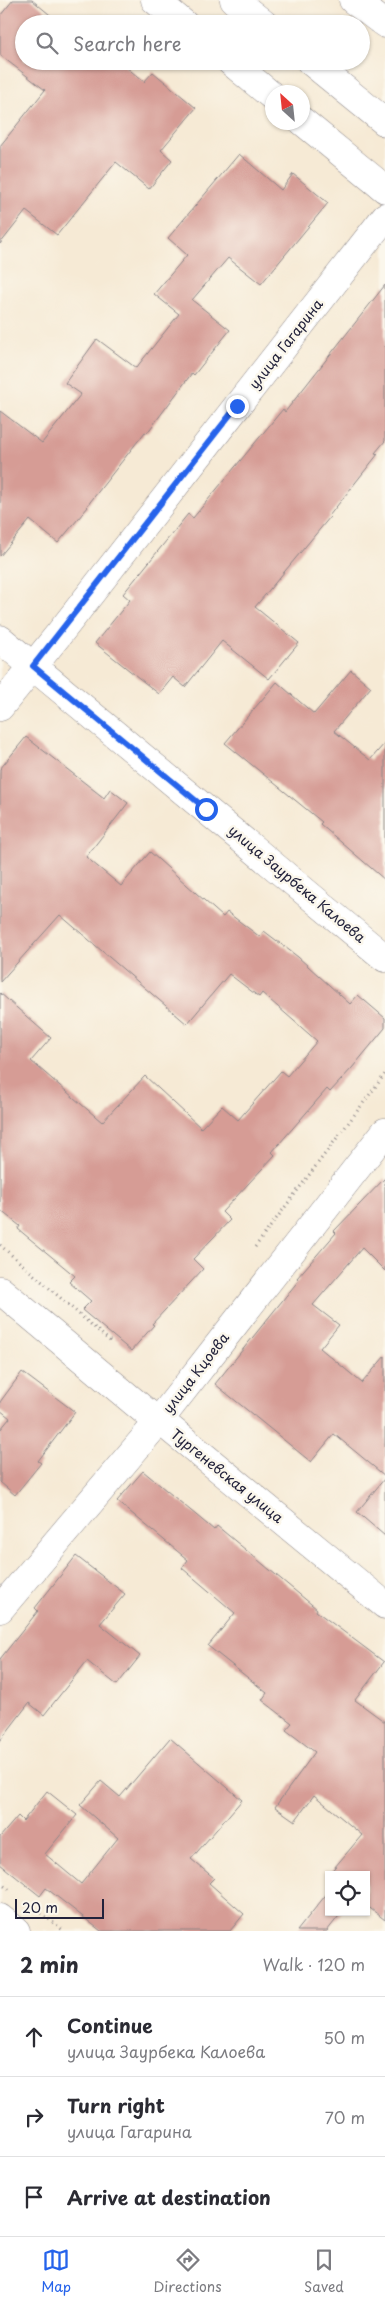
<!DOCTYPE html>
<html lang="en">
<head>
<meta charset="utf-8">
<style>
	body { margin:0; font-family:"Playpen Sans",sans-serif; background:#f2f2f3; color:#2b2b33 }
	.controls { position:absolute; right:15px; bottom:15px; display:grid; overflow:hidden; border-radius:0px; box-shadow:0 1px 4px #0004 }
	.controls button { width:45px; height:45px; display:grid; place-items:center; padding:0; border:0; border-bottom:1px solid #e1e1e2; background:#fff; color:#2b2b33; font:25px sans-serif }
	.compass { position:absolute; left:265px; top:85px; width:45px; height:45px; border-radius:50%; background:#fff; box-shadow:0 1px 4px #0004; rotate:333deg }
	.scale { position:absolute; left:15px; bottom:12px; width:89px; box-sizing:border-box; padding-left:5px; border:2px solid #22223b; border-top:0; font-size:14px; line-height:18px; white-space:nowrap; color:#22223b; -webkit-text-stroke:4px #fbf7ec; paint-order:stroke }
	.stop { position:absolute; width:15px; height:15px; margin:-11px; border:4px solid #2563eb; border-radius:50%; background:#fff }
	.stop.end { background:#2563eb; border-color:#fff; box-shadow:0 1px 5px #0008 }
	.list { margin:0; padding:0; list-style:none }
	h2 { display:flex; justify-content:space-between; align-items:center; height:65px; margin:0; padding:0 20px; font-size:21px }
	h2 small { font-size:16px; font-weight:400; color:#7c7c81 }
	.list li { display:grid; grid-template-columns:32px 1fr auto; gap:15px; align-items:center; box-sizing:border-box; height:80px; padding:0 20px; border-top:1px solid #e1e1e2 }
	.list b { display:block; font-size:19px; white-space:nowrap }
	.list p { margin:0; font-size:16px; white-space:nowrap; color:#7c7c81 }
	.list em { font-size:16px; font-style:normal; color:#7c7c81 }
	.icon { flex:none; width:28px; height:28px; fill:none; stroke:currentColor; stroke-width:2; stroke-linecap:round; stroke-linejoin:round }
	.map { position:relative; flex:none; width:385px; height:1931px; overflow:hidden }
	.search { position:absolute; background:#fff; box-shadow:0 1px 4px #0004; left:15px; right:15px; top:15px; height:55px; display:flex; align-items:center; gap:12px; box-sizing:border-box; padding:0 18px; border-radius:28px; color:#7c7c81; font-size:19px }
	.sheet { height:305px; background:#fff }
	nav { display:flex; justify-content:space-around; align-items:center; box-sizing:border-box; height:70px; border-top:1px solid #e1e1e2; background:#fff; font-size:14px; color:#7c7c81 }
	nav a { display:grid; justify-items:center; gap:2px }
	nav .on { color:#2563eb }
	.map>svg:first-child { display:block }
	.building { fill:#d69c95 }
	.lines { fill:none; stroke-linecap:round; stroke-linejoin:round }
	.minor-casing { stroke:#8c8688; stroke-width:29 }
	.major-casing { stroke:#8c8688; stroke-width:29 }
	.path { stroke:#8c8688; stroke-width:3; stroke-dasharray:1 4; stroke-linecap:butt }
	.minor { stroke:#fff; stroke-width:28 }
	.major { stroke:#fff; stroke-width:28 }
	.route { stroke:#2563eb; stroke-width:6 }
	.labels { text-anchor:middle; stroke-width:5; stroke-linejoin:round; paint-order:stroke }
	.street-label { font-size:14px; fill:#22223b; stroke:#fbf7ec }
</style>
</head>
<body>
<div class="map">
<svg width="385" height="1931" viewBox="0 0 385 1931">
	<rect width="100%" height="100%" fill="#fbf7ec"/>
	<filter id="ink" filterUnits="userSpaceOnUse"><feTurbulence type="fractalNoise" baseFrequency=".02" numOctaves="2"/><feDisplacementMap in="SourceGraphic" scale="10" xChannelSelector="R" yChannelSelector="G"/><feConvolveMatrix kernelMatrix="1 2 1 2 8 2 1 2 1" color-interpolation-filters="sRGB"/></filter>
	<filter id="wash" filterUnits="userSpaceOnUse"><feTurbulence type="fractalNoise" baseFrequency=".0096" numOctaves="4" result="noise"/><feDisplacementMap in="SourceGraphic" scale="20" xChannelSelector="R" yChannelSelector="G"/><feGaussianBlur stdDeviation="1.12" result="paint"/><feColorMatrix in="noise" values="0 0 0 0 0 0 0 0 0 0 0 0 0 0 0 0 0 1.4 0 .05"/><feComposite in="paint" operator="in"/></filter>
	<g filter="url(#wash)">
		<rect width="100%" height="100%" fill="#f6ead5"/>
		<g id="blocks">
			<path class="building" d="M 13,0 L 32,0 L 61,24 L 24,24 L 24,61 L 119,61 L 144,82 L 153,72 L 196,108 L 161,150 L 172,160 L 149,189 L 116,162 L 57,235 L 26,211 L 0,244 L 0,146 L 45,90 L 0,55 L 0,16 Z
				M 239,154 L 281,190 L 293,174 L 328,203 L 261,284 L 228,258 L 192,300 L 230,330 L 194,375 L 192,373 L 147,433 L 145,432 L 87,506 L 88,507 L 58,543 L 30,520 L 0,556 L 0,411 L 42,443 L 81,394 L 65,383 L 97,339 L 136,368 L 179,314 L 154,294 L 187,255 L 168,238 Z
				M 385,285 L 385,441 L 375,453 L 378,454 L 329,516 L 330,517 L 255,607 L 299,643 L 269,679 L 222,641 L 185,687 L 173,677 L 159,694 L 95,643 L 130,600 L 123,594 L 188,514 L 193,518 L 283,409 L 285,412 Z
				M 351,670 L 371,687 L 334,731 L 370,760 L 385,743 L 385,880 L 320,824 L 322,822 L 225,743 L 277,682 L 314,714 Z
				M 26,737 L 104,798 L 110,789 L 128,803 L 86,857 L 121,886 L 150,852 L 223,917 L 227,912 L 260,937 L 264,931 L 298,957 L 350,1004 L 358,995 L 385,1018 L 385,1028 L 352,1068 L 330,1092 L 327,1089 L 272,1152 L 275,1155 L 222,1212 L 230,1220 L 193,1259 L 203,1269 L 152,1324 L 154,1325 L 131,1351 L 82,1310 L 91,1301 L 69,1282 L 75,1276 L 18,1229 L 20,1226 L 0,1210 L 0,993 L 51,1038 L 31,1061 L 102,1122 L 145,1076 L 201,1128 L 222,1106 L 238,1120 L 281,1071 L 287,1076 L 317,1041 L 262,993 L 259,997 L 229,974 L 187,1024 L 60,915 L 0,982 L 0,769 Z
				M 385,1178 L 385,1271 L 362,1248 L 313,1305 L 339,1325 L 320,1348 L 362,1383 L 385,1356 L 385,1476 L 334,1434 L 311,1462 L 215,1384 L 299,1280 L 297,1278 L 336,1233 L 334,1231 Z
				M 22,1372 L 75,1412 L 38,1461 L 41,1463 L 15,1495 L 0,1482 L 0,1430 L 10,1418 L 0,1410 L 0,1402 Z
				M 143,1471 L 214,1530 L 217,1526 L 317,1609 L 316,1611 L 384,1662 L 355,1700 L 385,1722 L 385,1920 L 366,1905 L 366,1875 L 329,1874 L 362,1835 L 314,1795 L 295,1821 L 275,1807 L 315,1752 L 286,1730 L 292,1723 L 262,1700 L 267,1693 L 208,1646 L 235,1613 L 182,1568 L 188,1560 L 117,1501 Z
				M 385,1478 L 385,1536 L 357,1512 Z
				M 76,1556 L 125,1594 L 100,1624 L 140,1656 L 117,1685 L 87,1661 L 44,1715 L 29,1703 L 0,1741 L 0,1659 L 38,1611 L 35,1608 Z
				M 170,1738 L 242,1800 L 191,1859 L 214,1878 L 209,1883 L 244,1914 L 230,1931 L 101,1931 L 46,1888 L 40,1896 L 0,1864 L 0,1837 L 18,1816 L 23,1821 L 47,1791 L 77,1815 L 45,1854 L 81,1884 L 118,1838 L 80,1805 L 101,1781 L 120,1797 Z
				M 329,1891 L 329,1912 L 342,1912 L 327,1931 L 297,1931 Z"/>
		</g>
	</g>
	<g filter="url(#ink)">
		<use href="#blocks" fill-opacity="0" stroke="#8c8688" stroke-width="1"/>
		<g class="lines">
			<defs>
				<path id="minor" d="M 353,0 L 385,24
					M 0,639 L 385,958
					M 0,707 L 59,634 L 385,217
					M 0,1290 L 158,1422 L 168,1427 L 385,1605
					M 0,1609 L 158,1422 L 385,1132
					M 0,1918 L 16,1931"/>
				<path id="major" d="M 155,0 L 184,24
					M 234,0 L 264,24
					M 230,61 L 272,96
					M 310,61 L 385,122
					M 302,121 L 385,189"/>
			</defs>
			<use href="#minor" class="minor-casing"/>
			<use href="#major" class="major-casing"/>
			<path class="path" d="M 0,1245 L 111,1342
				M 255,1247 L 385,1074
				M 0,1883 L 10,1890
				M 41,1913 L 64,1931"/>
			<use href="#minor" class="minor"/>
			<use href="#major" class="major"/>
		</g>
	</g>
	<g class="lines" filter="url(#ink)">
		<path class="route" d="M 206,809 L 33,666 L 237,406"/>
	</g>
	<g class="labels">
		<g class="street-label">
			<text transform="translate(286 344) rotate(-52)" y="5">улица Гагарина</text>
			<text transform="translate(297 884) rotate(40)" y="5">улица Заурбека Калоева</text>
			<text transform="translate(196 1373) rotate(-52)" y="5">улица Кцоева</text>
			<text transform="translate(227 1476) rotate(39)" y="5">Тургеневская улица</text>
		</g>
	</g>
</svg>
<div class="controls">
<button><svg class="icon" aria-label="locate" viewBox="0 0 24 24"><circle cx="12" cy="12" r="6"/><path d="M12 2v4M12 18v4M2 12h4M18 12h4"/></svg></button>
</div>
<svg class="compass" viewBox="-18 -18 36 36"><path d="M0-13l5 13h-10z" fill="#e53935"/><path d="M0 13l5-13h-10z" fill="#7c7c81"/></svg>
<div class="scale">20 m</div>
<div class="stop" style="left:206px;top:809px"></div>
<div class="stop end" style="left:237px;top:406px"></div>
<div class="search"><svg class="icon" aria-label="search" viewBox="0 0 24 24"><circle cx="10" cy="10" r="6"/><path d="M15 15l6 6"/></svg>Search here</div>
</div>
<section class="sheet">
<h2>2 min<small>Walk · 120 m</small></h2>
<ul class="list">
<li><svg class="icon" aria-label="ahead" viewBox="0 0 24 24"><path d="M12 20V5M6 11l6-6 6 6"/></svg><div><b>Continue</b><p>улица Заурбека Калоева</p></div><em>50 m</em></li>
<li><svg class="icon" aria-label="right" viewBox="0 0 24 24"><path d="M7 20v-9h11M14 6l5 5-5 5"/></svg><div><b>Turn right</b><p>улица Гагарина</p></div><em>70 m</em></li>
<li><svg class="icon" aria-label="arrive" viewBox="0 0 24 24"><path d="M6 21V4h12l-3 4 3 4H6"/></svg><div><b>Arrive at destination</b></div></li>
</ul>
</section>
<nav>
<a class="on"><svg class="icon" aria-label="map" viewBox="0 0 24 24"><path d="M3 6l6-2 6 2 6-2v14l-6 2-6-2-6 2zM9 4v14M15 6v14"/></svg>Map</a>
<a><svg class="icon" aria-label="directions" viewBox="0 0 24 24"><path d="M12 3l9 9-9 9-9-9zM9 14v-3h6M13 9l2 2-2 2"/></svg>Directions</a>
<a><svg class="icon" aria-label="saved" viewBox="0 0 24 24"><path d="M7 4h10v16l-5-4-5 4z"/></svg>Saved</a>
</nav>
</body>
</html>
